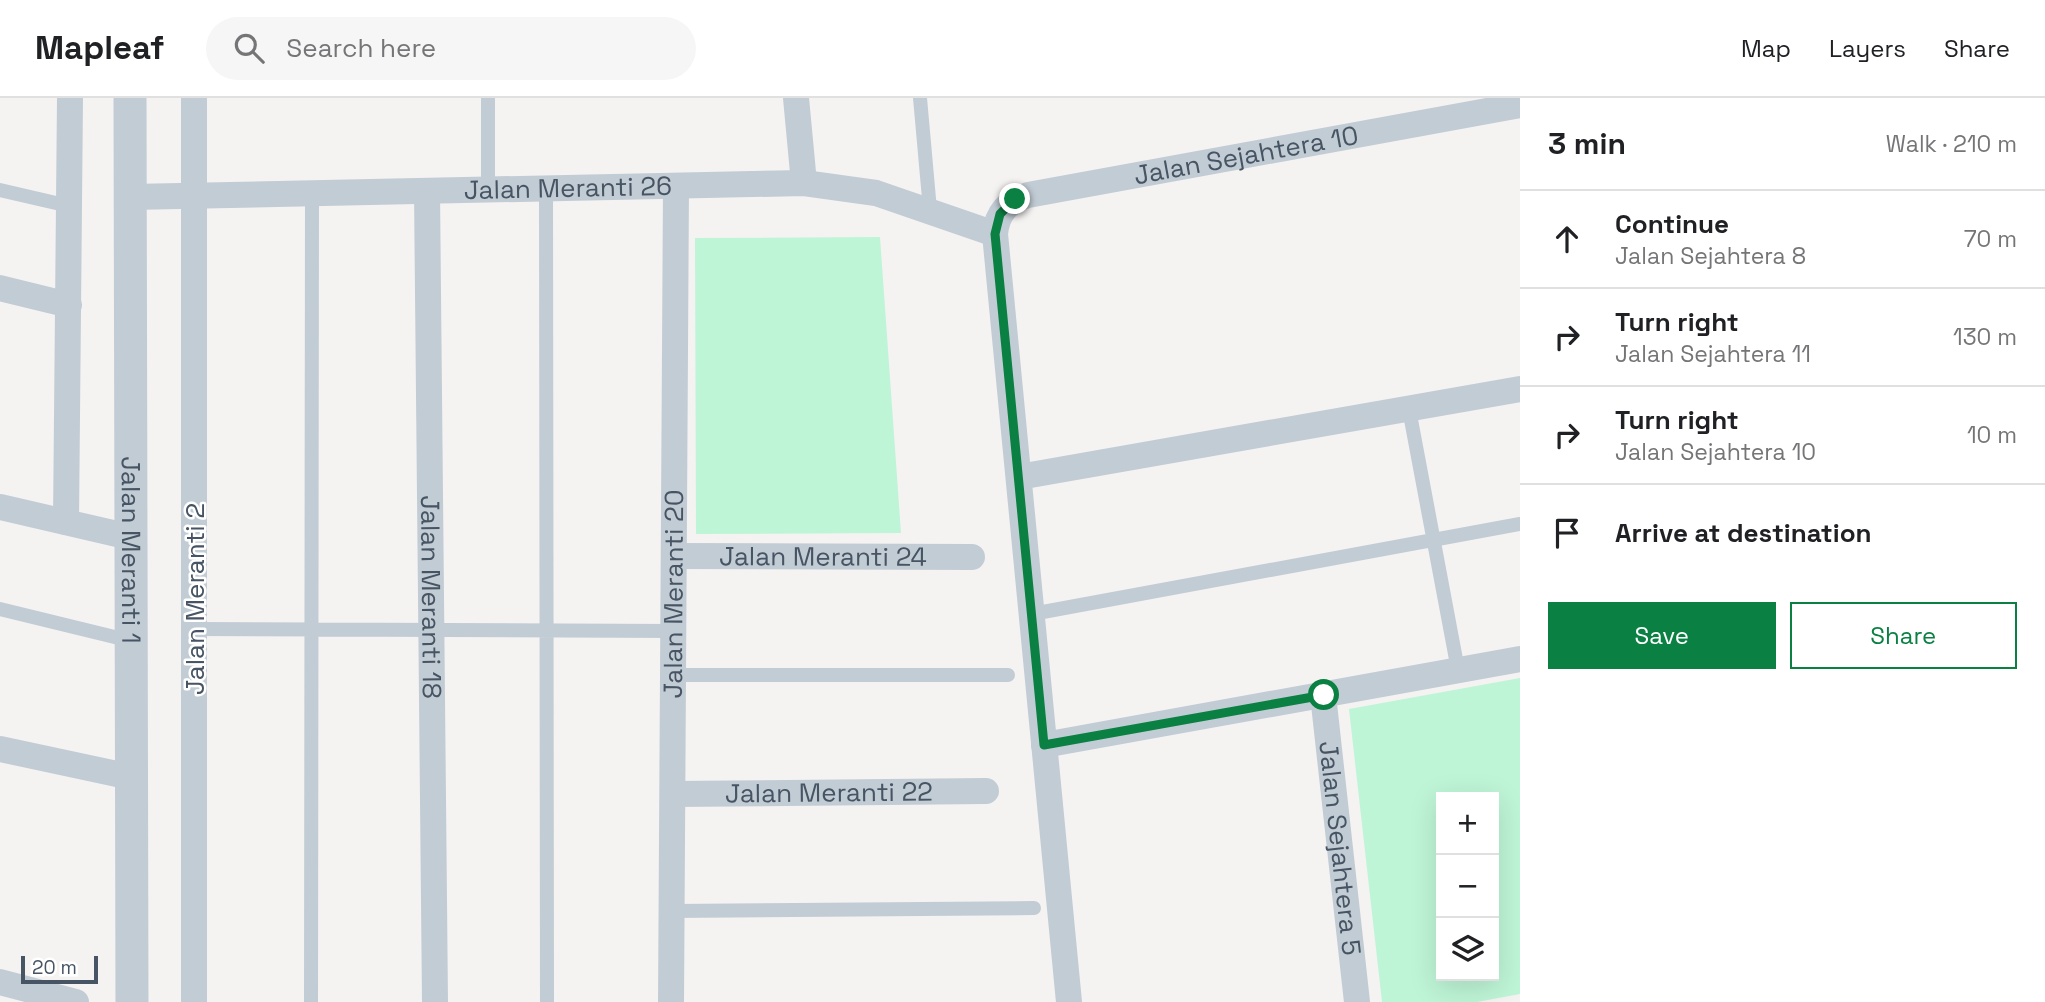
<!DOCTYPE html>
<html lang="en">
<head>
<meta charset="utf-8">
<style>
	body { margin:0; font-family:"Space Grotesk",sans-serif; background:#f6f6f6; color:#202124 }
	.controls { position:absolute; right:21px; bottom:21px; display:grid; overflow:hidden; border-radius:0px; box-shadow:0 7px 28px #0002 }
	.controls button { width:63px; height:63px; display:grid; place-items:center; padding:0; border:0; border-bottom:2px solid #e0e0e0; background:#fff; color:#202124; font:35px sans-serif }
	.scale { position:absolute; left:21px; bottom:18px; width:77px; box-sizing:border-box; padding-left:7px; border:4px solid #475463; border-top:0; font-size:19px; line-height:24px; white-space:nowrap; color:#475463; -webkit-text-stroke:5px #fff; paint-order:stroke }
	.stop { position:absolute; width:21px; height:21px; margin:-16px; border:5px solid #0b8043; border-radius:50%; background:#fff }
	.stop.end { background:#0b8043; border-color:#fff; box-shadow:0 2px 7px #0008 }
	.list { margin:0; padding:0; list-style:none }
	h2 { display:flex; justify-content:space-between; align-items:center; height:91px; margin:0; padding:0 28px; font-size:30px }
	h2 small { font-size:23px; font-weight:400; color:#757577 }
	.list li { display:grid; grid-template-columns:46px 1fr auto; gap:21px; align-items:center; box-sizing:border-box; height:98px; padding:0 28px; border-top:2px solid #e0e0e0 }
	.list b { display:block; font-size:26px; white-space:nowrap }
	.list p { margin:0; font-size:23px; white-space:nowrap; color:#757577 }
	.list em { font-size:23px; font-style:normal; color:#757577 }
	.actions { display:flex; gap:14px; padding:21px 28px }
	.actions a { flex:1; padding:16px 0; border:2px solid #0b8043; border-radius:0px; text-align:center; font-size:24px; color:#0b8043 }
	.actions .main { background:#0b8043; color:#fff }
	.icon { flex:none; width:38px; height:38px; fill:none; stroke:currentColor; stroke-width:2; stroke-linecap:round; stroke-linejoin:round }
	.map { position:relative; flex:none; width:1520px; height:904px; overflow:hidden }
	header { display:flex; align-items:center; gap:42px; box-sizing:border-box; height:98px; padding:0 35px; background:#fff; border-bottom:2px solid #e0e0e0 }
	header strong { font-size:33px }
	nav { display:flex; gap:38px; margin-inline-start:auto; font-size:24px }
	.search { width:490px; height:63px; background:#f6f6f6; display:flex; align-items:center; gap:18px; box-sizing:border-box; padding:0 24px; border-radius:38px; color:#757577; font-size:26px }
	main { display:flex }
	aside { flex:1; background:#fff }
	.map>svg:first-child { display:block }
	.green { fill:#bef5d6; fill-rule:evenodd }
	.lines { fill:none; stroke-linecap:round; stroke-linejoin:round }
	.service { stroke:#c2ccd5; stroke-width:14 }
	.minor { stroke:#c2ccd5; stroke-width:26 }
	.tertiary { stroke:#c2ccd5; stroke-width:33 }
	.route { stroke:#0b8043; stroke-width:9 }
	.labels { text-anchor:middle; stroke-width:5; stroke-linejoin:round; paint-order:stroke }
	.street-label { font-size:26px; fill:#475463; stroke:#fff }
</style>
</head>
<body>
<header>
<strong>Mapleaf</strong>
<div class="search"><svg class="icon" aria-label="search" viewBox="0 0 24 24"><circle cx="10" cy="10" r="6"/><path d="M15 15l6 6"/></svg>Search here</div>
<nav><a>Map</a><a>Layers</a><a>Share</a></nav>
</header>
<main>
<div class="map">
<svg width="1520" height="904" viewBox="0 0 1520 904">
	<rect width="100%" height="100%" fill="#f5f2f2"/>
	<path class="green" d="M 880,139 L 901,435 L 696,436 L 695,140 Z
		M 1520,580 L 1520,896 L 1477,904 L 1382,904 L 1349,611 ZM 1494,699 L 1494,878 L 1441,878 L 1441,699 Z"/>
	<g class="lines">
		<path class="service" d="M 920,0 L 930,112
			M 546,91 L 547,904
			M 0,92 L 69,108
			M 488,92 L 488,0
			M 1409,311 L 1458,572
			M 0,511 L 131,543
			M 1032,516 L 1520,426
			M 195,531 L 673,533
			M 673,577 L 1008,577
			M 672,813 L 1034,810
			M 311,904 L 312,95"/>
		<g class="minor">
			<path d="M 796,0 L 804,85"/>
			<path id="s1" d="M 427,93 L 435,904"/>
			<path id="s2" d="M 130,99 L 804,85 L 876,95 L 995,136"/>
			<path d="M 0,190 L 69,207"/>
			<path d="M 1019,379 L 1520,291"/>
			<path d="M 0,409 L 130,439"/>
			<path d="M 66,424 L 70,0"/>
			<path id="s3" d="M 674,458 L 972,459"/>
			<path id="s4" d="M 1323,597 L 1357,904"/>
			<path d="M 1044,647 L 1520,561"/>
			<path d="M 0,651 L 131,679"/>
			<path id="s5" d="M 673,696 L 986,693"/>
			<path d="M 0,884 L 76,904"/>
			<path d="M 194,904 L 194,0"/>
			<path id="s6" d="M 671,904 L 676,88"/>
			<path id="s7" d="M 1069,904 L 995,136 C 997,115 1007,104 1028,97 L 1520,7"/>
		</g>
		<path class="tertiary" id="s8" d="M 130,0 L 132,904"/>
	</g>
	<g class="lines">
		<path class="route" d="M 1015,101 L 1000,116 L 995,136 L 1044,647 L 1324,597"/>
	</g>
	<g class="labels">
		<g class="street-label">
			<text dy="9" stroke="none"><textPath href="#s7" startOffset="1048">Jalan Sejahtera 10</textPath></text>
			<text dy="9" stroke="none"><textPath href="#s2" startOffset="438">Jalan Meranti 26</textPath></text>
			<text dy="9" stroke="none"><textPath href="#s8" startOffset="452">Jalan Meranti 1</textPath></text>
			<text dy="9" stroke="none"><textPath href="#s3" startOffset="149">Jalan Meranti 24</textPath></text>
			<text dy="9" stroke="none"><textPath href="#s6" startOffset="408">Jalan Meranti 20</textPath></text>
			<text dy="9" stroke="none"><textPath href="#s1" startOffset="406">Jalan Meranti 18</textPath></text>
			<text transform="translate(195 501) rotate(-90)" y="9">Jalan Meranti 2</text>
			<text dy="9" stroke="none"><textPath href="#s5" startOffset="156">Jalan Meranti 22</textPath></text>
			<text dy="9" stroke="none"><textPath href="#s4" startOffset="154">Jalan Sejahtera 5</textPath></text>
		</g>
	</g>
</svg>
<div class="controls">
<button>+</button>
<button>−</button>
<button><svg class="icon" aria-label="layers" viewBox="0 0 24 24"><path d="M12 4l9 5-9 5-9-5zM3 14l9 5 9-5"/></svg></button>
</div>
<div class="scale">20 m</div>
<div class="stop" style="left:1324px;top:597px"></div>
<div class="stop end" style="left:1015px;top:101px"></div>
</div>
<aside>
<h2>3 min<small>Walk · 210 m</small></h2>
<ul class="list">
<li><svg class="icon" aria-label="ahead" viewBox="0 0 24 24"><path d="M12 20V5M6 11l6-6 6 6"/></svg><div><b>Continue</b><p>Jalan Sejahtera 8</p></div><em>70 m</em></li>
<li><svg class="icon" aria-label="right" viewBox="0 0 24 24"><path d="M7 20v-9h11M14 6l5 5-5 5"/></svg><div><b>Turn right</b><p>Jalan Sejahtera 11</p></div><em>130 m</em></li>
<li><svg class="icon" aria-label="right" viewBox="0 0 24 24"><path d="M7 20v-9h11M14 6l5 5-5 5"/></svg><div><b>Turn right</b><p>Jalan Sejahtera 10</p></div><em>10 m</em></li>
<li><svg class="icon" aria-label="arrive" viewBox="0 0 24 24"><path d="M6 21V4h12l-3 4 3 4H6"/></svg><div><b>Arrive at destination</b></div></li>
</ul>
<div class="actions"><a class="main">Save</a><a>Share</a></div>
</aside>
</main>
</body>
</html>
